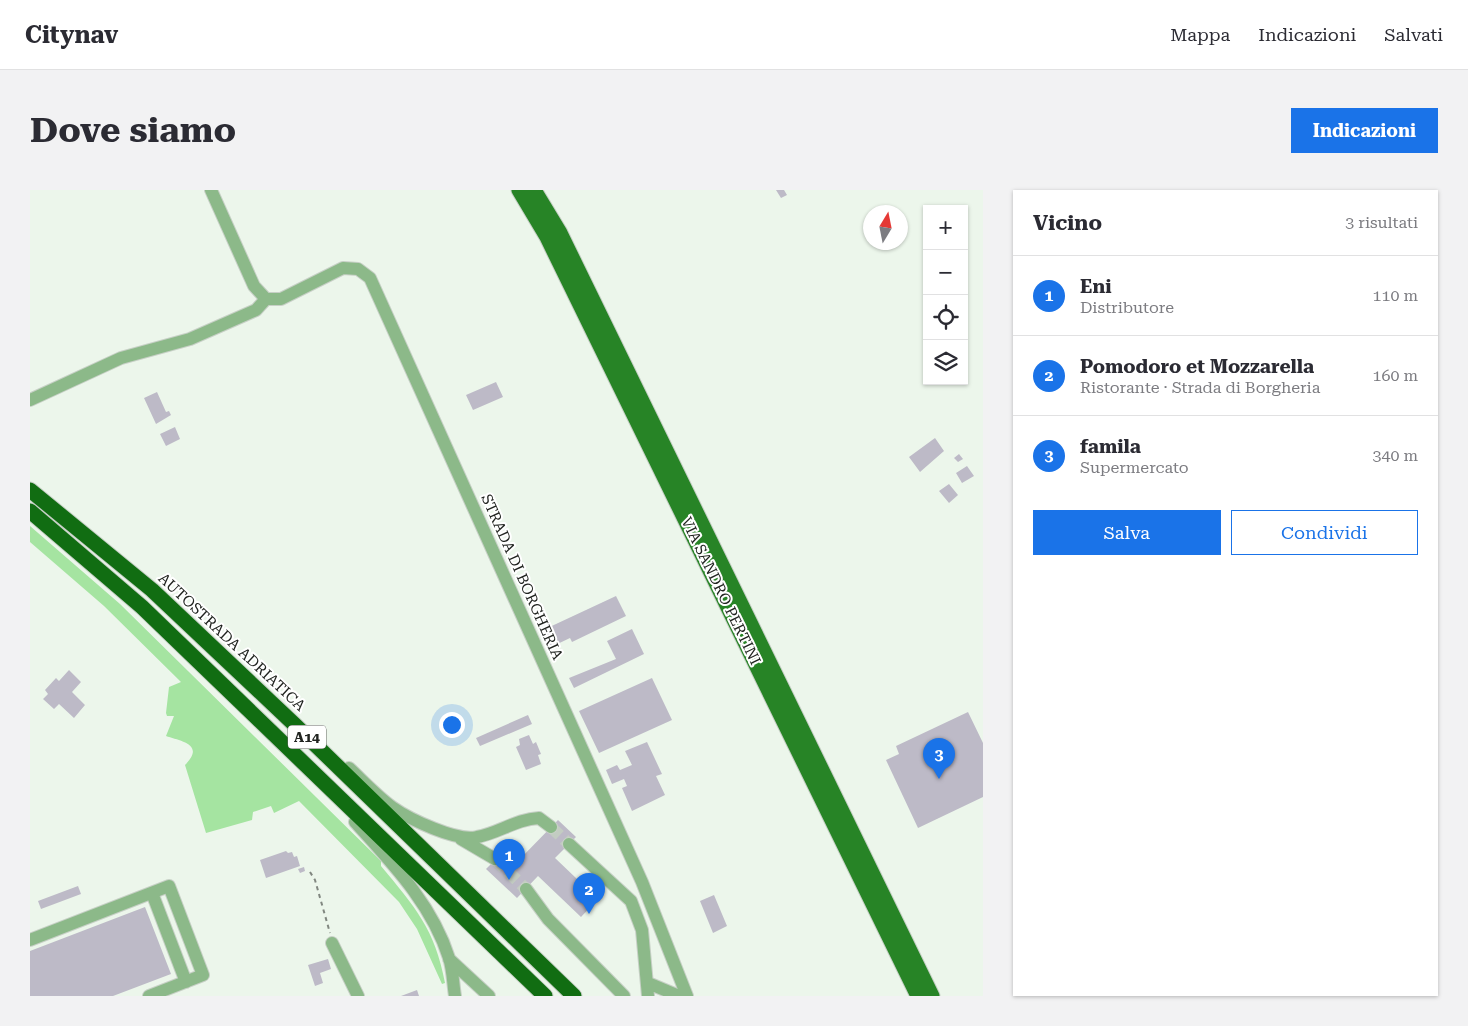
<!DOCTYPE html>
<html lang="it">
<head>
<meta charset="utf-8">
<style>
	body { margin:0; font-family:"Roboto Serif",serif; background:#f2f2f3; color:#2b2b33 }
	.controls { position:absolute; right:15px; top:15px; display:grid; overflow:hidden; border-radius:0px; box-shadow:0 1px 4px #0004 }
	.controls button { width:45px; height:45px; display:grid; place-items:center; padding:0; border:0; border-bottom:1px solid #e1e1e2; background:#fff; color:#2b2b33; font:25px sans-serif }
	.compass { position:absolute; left:833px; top:15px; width:45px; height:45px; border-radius:50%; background:#fff; box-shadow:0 1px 4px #0004; rotate:10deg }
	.you { position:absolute; left:421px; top:534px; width:18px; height:18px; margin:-12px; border:4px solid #fff; border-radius:50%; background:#1a73e8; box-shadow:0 0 0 8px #1a73e833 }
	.badge { display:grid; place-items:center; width:32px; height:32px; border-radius:50%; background:#1a73e8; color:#fff; font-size:16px; font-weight:700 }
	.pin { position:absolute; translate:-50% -41px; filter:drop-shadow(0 1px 2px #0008) }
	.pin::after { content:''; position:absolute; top:26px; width:18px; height:15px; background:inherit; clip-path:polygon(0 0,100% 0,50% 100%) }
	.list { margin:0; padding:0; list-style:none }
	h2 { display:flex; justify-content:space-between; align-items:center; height:65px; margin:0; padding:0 20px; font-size:21px }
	h2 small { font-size:16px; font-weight:400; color:#7c7c81 }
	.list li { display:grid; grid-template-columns:32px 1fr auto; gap:15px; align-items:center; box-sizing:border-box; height:80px; padding:0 20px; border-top:1px solid #e1e1e2 }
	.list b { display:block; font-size:19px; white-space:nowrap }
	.list p { margin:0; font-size:16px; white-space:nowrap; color:#7c7c81 }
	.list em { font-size:16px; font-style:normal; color:#7c7c81 }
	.actions { display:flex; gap:10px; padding:15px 20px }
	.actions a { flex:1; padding:11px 0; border:1px solid #1a73e8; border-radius:0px; text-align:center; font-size:18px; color:#1a73e8 }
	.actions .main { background:#1a73e8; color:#fff }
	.icon { flex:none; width:28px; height:28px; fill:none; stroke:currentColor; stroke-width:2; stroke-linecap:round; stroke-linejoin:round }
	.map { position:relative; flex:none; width:953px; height:806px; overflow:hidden; border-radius:0px }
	header { display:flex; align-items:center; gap:30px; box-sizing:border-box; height:70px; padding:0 25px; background:#fff; border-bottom:1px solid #e1e1e2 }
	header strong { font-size:24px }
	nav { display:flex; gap:28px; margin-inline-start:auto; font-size:18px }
	.intro { display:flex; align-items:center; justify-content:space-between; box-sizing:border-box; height:120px; padding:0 30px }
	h1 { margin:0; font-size:35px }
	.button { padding:12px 22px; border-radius:0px; background:#1a73e8; color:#fff; font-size:18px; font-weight:700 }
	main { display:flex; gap:30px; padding:0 30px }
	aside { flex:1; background:#fff; border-radius:0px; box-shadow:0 1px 4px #0004 }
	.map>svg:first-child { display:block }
	.green { fill:#a5e4a1 }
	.building { fill:#bdbac7 }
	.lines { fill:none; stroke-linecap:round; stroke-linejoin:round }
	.minor-tunnel { stroke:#c3ccc2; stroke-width:12; stroke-dasharray:12 6; stroke-linecap:butt }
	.minor-casing { stroke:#c7d0c6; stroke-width:14 }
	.major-casing { stroke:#c7d0c6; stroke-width:17 }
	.highway-casing { stroke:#c7d0c6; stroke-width:17 }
	.path { stroke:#818780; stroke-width:2; stroke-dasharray:4 4; stroke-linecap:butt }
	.minor { stroke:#8cb989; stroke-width:12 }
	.major { stroke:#278426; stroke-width:15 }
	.highway { stroke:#116d12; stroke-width:15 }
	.labels { text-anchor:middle; stroke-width:4; stroke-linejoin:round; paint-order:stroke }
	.shield { fill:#fff; stroke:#646663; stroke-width:1 }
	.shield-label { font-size:14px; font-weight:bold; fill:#212420 }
	.street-label { font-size:15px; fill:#212420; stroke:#fff }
</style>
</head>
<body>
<header>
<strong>Citynav</strong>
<nav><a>Mappa</a><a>Indicazioni</a><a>Salvati</a></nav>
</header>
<div class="intro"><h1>Dove siamo</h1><a class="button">Indicazioni</a></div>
<main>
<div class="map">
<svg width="953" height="806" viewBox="0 0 953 806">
	<rect width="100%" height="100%" fill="#ecf6eb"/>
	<path class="green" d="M 0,336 L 90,414 L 351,671 L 351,676 C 385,717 405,739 415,793 L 412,794 L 387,739 L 369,712 L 269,611 L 244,623 L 241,616 L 223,622 L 222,630 L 176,643 L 155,575 C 176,554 150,551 136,546 L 144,526 L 137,526 L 136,523 L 139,497 L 151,492 L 74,416 L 0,352 Z"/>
	<path class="building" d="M 746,0 L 754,0 L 757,5 L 751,8 Z
		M 466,192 L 473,207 L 443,220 L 436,205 Z
		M 127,202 L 136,222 L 139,221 L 141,225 L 126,234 L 114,208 Z
		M 145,237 L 150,249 L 136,256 L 130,244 Z
		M 905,248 L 914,261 L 890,282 L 879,267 Z
		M 929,264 L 933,269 L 928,272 L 924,268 Z
		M 937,276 L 944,286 L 932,293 L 926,283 Z
		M 919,294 L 928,305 L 919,313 L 909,301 Z
		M 586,406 L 596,426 L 542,452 L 540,448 L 519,458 L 511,441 Z
		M 602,439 L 614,464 L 544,498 L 539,488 L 586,469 L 577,451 Z
		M 39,480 L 51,492 L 42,502 L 55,515 L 44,528 L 29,514 L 24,519 L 13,509 L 18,504 L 15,500 L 26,488 L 29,491 Z
		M 622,488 L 642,530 L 569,563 L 549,521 Z
		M 938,522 L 953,553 L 953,607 L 888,638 L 856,570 L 869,564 L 866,556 Z
		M 498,525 L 502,534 L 450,556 L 446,548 Z
		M 499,545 L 503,554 L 506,552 L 511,564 L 508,565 L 511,574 L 496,580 L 486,557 L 490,555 L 489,549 Z
		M 617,552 L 632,584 L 626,586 L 635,605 L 602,621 L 592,598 L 597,596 L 594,589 L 582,594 L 576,580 L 587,575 L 590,580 L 602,575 L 595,561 Z
		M 528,630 L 546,647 L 525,668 L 568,709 L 551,727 L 508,686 L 487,708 L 456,679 L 475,660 L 487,672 Z
		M 256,661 L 258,663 L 262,662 L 264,667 L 267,666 L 270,676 L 236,688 L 230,670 Z
		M 274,677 L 275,681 L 270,683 L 268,679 Z
		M 48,696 L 51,704 L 11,719 L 8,711 Z
		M 684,705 L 697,736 L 683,743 L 670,711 Z
		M 115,717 L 141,784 L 83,806 L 0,806 L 0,761 Z
		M 298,769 L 301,779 L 290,783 L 293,793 L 285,796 L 278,775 Z
		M 387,800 L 389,806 L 371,806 Z"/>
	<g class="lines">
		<path class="minor-tunnel" d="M 521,637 L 539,654
			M 465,669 L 496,699"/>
		<defs>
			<path id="minor" d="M 181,0 L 224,96 L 236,109
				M 236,109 L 251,109 L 313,78 L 328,79 L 340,88 L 612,692 L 657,806
				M 0,210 L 91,168 L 160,149 L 226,120 L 236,109
				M 319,578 C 333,591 347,606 362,617 C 379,629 427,652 447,647 C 469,643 486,629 509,628 L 521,637
				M 325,632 C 362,673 402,714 419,768 C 423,780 423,794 425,806
				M 431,649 L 465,669
				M 539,654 L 601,711 L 612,740 L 618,806
				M 496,699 L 518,729 L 594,806
				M 122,703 L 156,792
				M 0,750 L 139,696 L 173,785 L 119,806
				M 302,753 L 328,806
				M 419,769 L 459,806
				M 618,793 L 649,806 L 656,804"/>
			<path id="major" d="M 489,0 L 517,47 L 888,806
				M 504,0 L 530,43 L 902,806"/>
			<path id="highway" d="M 0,300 L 122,400 L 265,535 L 544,806
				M 0,321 L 112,417 L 515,806"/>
		</defs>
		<use href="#minor" class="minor-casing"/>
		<use href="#major" class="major-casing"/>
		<use href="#highway" class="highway-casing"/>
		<path class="path" d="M 280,682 L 285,690 L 300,743"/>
		<use href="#minor" class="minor"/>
		<use href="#major" class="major"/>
		<use href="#highway" class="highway"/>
	</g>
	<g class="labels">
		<rect class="shield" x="258" y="535.5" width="38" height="23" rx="4"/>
		<g class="shield-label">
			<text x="277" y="552">A14</text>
		</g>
		<g class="street-label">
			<text transform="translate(492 387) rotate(66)" y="5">STRADA DI BORGHERIA</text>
			<text transform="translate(691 401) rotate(64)" y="5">VIA SANDRO PERTINI</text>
			<text transform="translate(202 452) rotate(43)" y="5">AUTOSTRADA ADRIATICA</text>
		</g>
	</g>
</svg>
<div class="controls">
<button>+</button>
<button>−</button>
<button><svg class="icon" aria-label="locate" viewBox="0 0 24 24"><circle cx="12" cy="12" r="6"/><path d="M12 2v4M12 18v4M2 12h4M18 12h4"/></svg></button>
<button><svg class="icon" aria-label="layers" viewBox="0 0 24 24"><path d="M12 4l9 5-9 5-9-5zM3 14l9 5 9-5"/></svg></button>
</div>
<svg class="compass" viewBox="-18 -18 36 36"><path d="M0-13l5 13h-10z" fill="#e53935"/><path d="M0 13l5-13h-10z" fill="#7c7c81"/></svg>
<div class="you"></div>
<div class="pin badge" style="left:479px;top:690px">1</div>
<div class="pin badge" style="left:559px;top:724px">2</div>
<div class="pin badge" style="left:909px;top:589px">3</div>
</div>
<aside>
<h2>Vicino<small>3 risultati</small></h2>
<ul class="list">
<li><span class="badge">1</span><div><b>Eni</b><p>Distributore</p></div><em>110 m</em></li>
<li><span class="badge">2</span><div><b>Pomodoro et Mozzarella</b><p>Ristorante · Strada di Borgheria</p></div><em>160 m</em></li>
<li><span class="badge">3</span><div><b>famila</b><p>Supermercato</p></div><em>340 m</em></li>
</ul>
<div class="actions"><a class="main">Salva</a><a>Condividi</a></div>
</aside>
</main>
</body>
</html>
